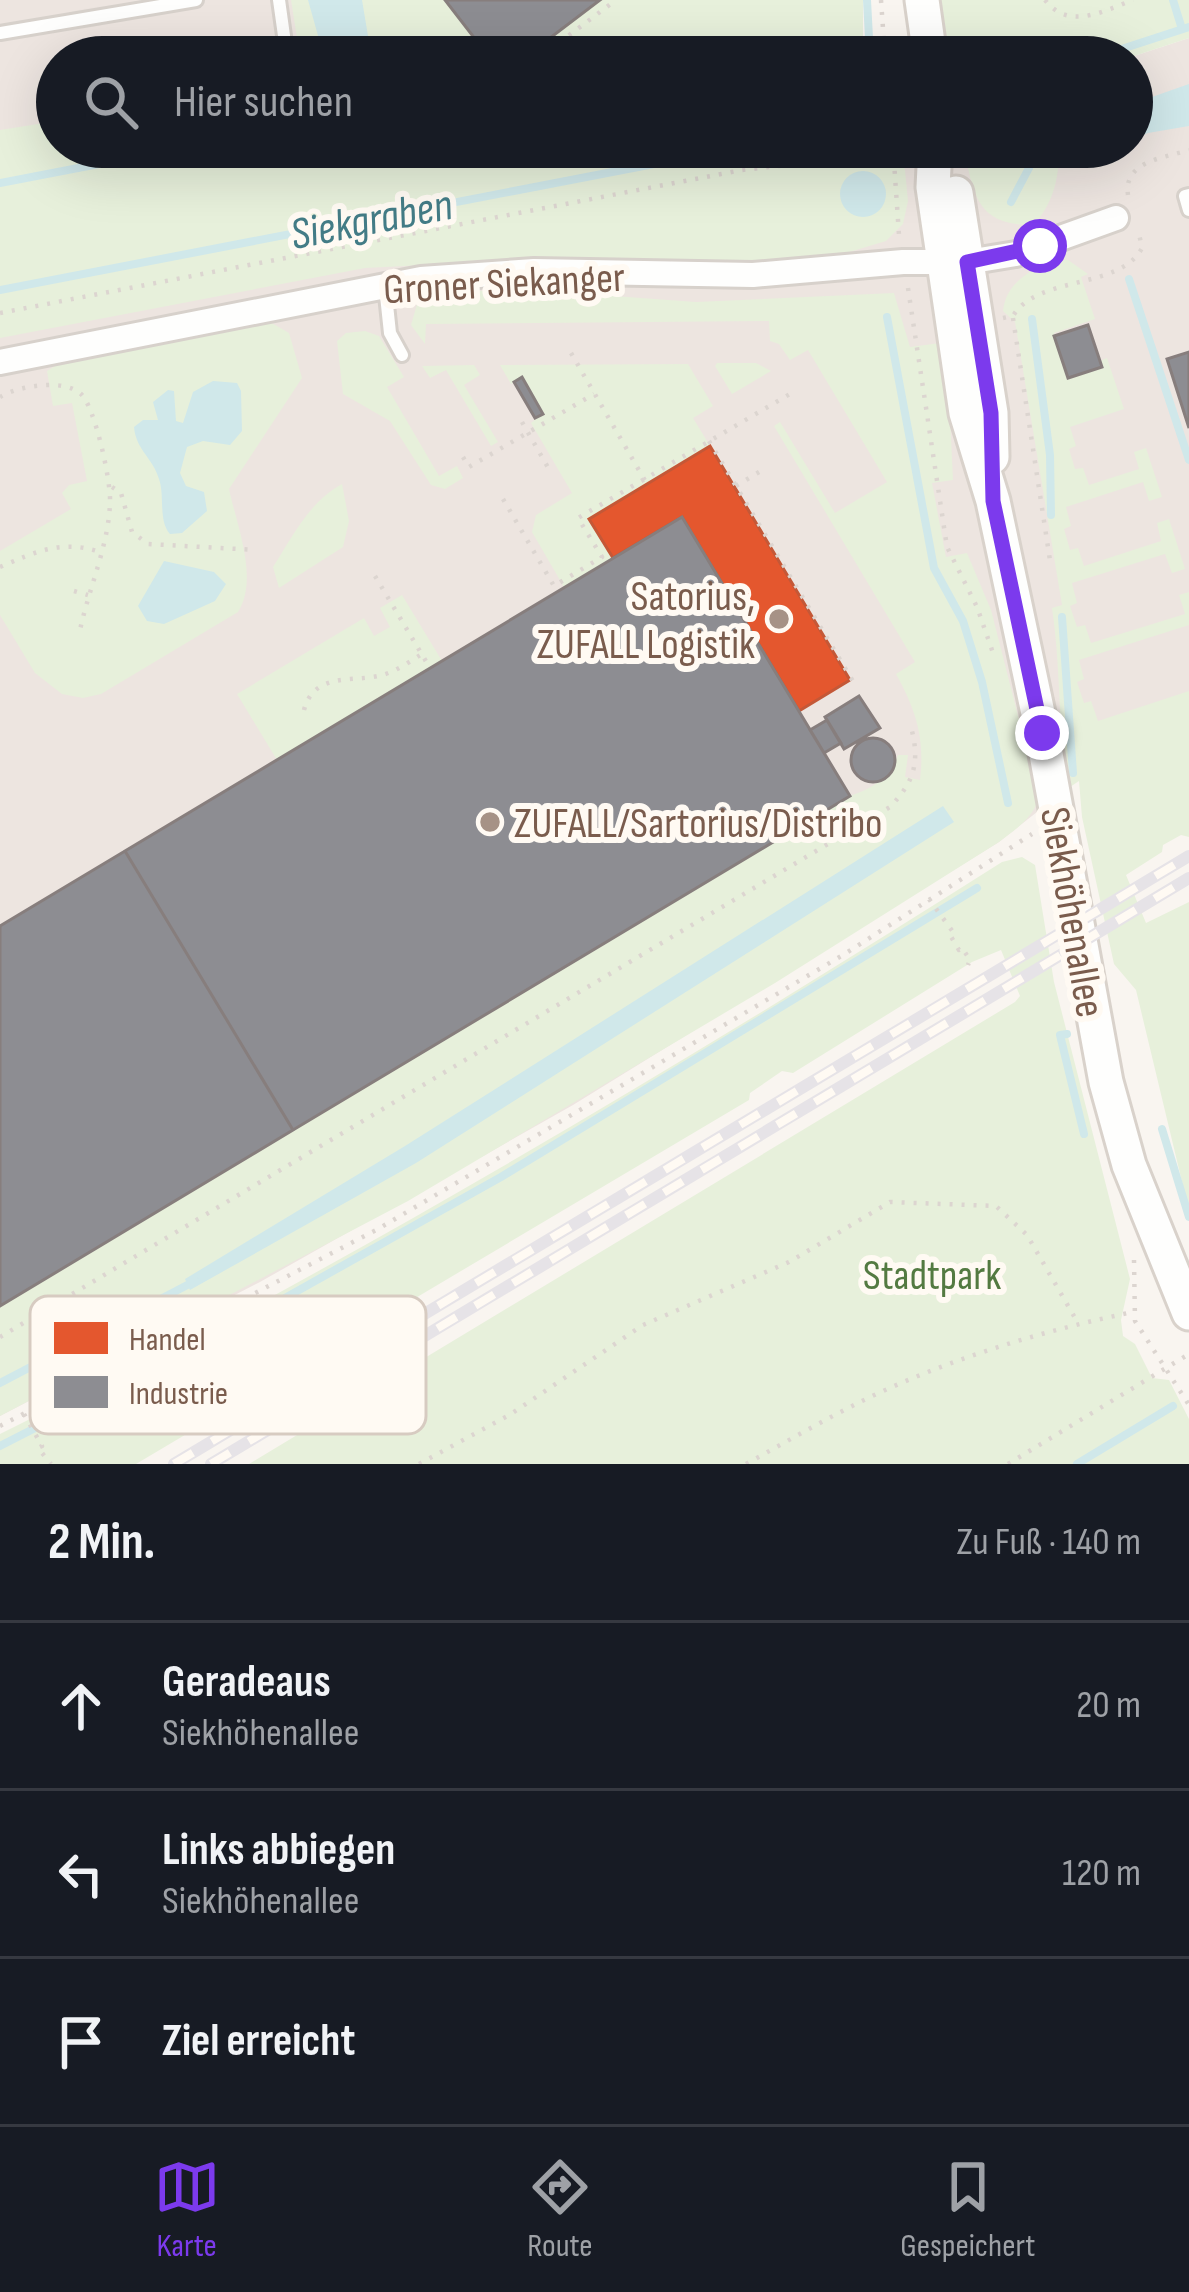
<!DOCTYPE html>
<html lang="de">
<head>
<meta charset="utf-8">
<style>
	body { margin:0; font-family:"Sofia Sans Condensed",sans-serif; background:#242831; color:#f1f3f6 }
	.stop { position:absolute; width:36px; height:36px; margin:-27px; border:9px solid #7c3aed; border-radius:50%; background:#fff }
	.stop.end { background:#7c3aed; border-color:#fff; box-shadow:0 3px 12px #0008 }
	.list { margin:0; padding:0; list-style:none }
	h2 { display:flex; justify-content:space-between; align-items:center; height:156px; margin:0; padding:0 48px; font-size:51px }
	h2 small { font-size:39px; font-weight:400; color:#9ea1a6 }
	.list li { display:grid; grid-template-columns:78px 1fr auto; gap:36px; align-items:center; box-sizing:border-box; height:168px; padding:0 48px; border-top:3px solid #363941 }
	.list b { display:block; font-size:45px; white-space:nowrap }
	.list p { margin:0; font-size:39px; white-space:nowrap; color:#9ea1a6 }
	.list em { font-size:39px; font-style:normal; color:#9ea1a6 }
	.icon { flex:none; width:66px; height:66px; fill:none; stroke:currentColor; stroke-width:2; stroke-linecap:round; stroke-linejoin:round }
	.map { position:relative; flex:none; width:1189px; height:1464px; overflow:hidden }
	.search { position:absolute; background:#171b24; box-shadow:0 12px 48px #0002; left:36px; right:36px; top:36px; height:132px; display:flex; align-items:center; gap:30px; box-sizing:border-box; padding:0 42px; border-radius:66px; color:#9ea1a6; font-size:45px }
	.sheet { height:660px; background:#171b24 }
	nav { display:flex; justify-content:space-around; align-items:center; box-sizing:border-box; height:168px; border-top:3px solid #363941; background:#171b24; font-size:33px; color:#9ea1a6 }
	nav a { display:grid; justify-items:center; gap:6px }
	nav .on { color:#7c3aed }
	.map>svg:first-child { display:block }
	.industrial { fill:#ede5e0 }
	.green { fill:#e7f0db }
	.water { fill:#d0e8ea }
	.shops { fill:#e4572e; stroke:#c45837; stroke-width:3 }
	.industry { fill:#8d8d92; stroke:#877e7d; stroke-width:3 }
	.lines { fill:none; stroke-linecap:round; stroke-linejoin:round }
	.stream { stroke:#d0e8ea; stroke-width:8 }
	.lane-casing { stroke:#d7d1cb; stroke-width:18 }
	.street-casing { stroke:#d7d1cb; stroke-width:30 }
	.secondary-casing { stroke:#d9d2cb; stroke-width:39 }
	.path { stroke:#dcd5d0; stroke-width:4.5; stroke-dasharray:3 9; stroke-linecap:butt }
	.lane { stroke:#fefefd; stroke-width:12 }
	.street { stroke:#fefefd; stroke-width:24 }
	.secondary { stroke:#fefefd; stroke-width:33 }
	.rail-casing { stroke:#e6e3e7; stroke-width:12 }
	.rail { stroke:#fffaf3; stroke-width:8; stroke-dasharray:22; stroke-linecap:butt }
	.route { stroke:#7c3aed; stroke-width:15 }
	.poi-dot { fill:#a69286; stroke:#fffaf3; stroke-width:4.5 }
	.labels { text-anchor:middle; stroke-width:12; stroke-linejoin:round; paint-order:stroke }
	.street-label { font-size:42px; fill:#7a5c4d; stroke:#fffaf3 }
	.poi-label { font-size:42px; fill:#7a5c4d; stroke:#fffaf3; text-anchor:end }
	.park-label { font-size:42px; fill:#537a41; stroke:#fffaf3 }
	.water-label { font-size:45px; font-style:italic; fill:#437c86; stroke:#fffaf3 }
	.key { fill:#fffaf3; stroke:#d7cbc1; stroke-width:3 }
	.key-label { font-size:33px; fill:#7a5c4d }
</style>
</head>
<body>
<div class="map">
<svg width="1189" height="1464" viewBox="0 0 1189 1464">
	<rect width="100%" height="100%" fill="#f9f5f0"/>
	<path class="industrial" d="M 0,0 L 863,0 L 863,57 L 57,57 L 57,147 L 0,278 Z
		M 1189,38 L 1189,719 L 1079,779 L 999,842 L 573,1105 L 260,1282 L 0,1416 L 0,320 L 811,169 L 904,160 L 937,147 L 1132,147 L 1131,57 Z"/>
	<path class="green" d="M 291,0 L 445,0 L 489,57 L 300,57 Z
		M 600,0 L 863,0 L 863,57 L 525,57 Z
		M 939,0 L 1189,0 L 1189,38 L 1131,57 L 948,57 Z
		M 57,121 L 57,147 L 889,147 L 891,161 L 904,160 L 908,201 L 903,224 L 886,241 L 836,256 L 697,263 L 565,258 L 365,268 L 0,338 L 0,130 Z
		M 963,147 L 1060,147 C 1058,179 1055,200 1034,225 C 975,225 975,196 963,147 Z
		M 1053,260 L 1068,260 L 1088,274 L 1081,277 L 1095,319 L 1054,333 L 1068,378 L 1101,368 L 1100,361 L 1107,358 L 1124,409 L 1070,427 L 1076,446 L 1069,449 L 1075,469 L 1083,468 L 1089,485 L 1139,469 L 1134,452 L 1146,448 L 1162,497 L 1149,501 L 1143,482 L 1066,507 L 1071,526 L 1064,529 L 1070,550 L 1078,548 L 1084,566 L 1161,541 L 1157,523 L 1169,519 L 1185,569 L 1172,573 L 1165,554 L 1072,583 L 1077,603 L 1070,606 L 1077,627 L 1085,625 L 1091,643 L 1185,614 L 1179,595 L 1189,592 L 1189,625 L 1079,660 L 1084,679 L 1077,682 L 1084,703 L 1091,701 L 1098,721 L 1189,691 L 1189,837 L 1181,835 L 1163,845 L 1162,852 L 1126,875 L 1146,923 L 1189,902 L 1189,1211 L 1136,990 L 1114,964 L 1082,817 L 1079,781 L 1067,789 C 1058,728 1061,668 1052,608 L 1062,605 L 1015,322 L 1003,311 C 1006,283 1029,271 1053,260 Z
		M 517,289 L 696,302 L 894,293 L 910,347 L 940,343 L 948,376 L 953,480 L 932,483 L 946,557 L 967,553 L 991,610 L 1039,798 C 1032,819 1016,829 999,842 L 775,983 L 408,1201 L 0,1416 L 0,1306 L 850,796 C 875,787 888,779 898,755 L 908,755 L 905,777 L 920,780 C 925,738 916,710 896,674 L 915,662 L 774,426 L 780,422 L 835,513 L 887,482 L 808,350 L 790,360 L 779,344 L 770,341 L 769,321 L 426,324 L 425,344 L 411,325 L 420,294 Z
		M 270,322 L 289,333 L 302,378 L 229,489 C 237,526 259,579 238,612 L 101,694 L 83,698 L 62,694 L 35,673 L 0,615 L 0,551 L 71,509 L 62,493 L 69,485 L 87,481 L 72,403 L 53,406 L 47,371 L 55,366 Z
		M 365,331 L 379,336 L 404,377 L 387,387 L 439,476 L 457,466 L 463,478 L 445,489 L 431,485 L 390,421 L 343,394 L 337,341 L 346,333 Z
		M 717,363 L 756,363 L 771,371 L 732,394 L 715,366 Z
		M 688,364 L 713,406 L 693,418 L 710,446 L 589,518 L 613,558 L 564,587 L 532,532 L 536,515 L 572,493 L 531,423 L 543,413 L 522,378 L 511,384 L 500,365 Z
		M 474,365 L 480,375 L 464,385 L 498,442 L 491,446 L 446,370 L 430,378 L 422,366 Z
		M 342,484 L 349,521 L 343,547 L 279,588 L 273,567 C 293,536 309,502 342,484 Z
		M 402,595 L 442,661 L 277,760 L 237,694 L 364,618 L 374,636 L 390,627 L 380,608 Z
		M 1022,857 L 1035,865 L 1054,982 L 1130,1279 L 1121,1320 L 1123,1336 L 1135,1344 L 1152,1378 L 1169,1380 L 1189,1419 L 1189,1464 L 249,1464 L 1015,1002 L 1020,996 L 1001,950 L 972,962 L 793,1073 L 782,1071 L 750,1093 L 749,1100 L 136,1464 L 0,1464 L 0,1434 C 95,1386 191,1341 284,1290 C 528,1156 767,1011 1002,862 Z"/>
	<path class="water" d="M 308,0 L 362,0 L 369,42 L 367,57 L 324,57 Z
		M 1189,84 L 1189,126 L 1148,133 L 1132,140 L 1132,104 Z
		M840 194a23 23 0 1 1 46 0a23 23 0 1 1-46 0Z
		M 213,381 L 237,383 L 241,391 L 242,431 L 230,445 L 203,441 L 187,447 L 180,473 L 186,486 L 204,492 L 207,511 L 182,533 L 170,534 C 158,521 165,496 159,479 C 153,458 136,450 134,427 L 143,420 L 158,420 L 153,402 L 168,390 L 174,391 L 176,421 L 183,423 L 193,392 Z
		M 164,561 L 214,572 L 226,584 L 215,601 L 164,624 L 147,621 L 138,606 Z
		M 943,806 L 954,822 L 416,1163 L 190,1290 L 185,1279 L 405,1146 Z"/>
	<path class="shops" d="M 710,446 L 850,680 L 799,711 L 682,517 L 613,558 L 589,519 Z"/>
	<path class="industry" d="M 445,0 L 600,0 L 525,57 L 489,57 Z
		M 1088,325 L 1102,367 L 1068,378 L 1054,336 Z
		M 1189,352 L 1189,428 L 1167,359 Z
		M 522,377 L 543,414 L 535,418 L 514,382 Z
		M 682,517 L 850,796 L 293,1130 L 125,851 Z
		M 859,696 L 880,728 L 844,749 L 825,717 Z
		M 827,720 L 841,743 L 824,753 L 810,730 Z
		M851 760a22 22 0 1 1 44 0a22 22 0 1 1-44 0Z
		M 125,851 L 293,1130 L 0,1306 L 0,926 Z"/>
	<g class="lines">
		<path class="stream" d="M 867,0 L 870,57
			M 1173,0 L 1182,29
			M 1097,57 L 1189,27
			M 0,183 L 187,147
			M 1011,202 L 1029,168 L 1031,147
			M 1129,279 L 1189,460
			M 0,290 L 742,147
			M 887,317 L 934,568 L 963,621 L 982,682 L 1008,803
			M 1032,319 L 1050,455 L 1051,515
			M 1062,617 L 1073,773
			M 1067,1034 L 1060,1035 L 1084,1134
			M 1162,1129 L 1189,1217
			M 0,1383 L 195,1281
			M 0,1446 L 233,1327 L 501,1177 L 977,888
			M 1077,1464 L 1173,1406"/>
		<defs>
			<path id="lane" d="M 279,0 L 287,57
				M 0,33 L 196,0
				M 1189,195 L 1185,196 L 1189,210
				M 385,286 L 390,333 L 402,355"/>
			<path id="street" d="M 0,362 L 421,279 L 534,271 L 753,275 L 903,262 L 967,262 L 1016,254 L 1116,218"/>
			<path id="secondary" d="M 922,0 L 930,57
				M 935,147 L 933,187 L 966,413 L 993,501 L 1042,732 L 1106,1082 L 1129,1165 L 1189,1313
				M 956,193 L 991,413 L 992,457"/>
		</defs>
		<use href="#lane" class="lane-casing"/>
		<use href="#street" class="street-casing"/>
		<use href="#secondary" class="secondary-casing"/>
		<path class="path" d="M 881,0 L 885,57
			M 1045,0 C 1069,31 1103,11 1133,0
			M 446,40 L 461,57
			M 540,57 L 616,0
			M 787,147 L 789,165
			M 893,147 L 899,235
			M 1128,195 C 1123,161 1164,158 1189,150
			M 908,288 L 947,547 L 977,607 L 993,653
			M 0,313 L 742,170 L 905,152
			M 1003,318 L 1013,316 C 1037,275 1120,290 1142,248 L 1138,229
			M 1013,318 L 1051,567
			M 571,353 L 647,484
			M 0,397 C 18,386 64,378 81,394 C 95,407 111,481 110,502 C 109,544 89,588 80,630
			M 522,422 L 550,471
			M 709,441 L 857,688
			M 463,457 L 469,467 L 594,394
			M 736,486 L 764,469
			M 112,487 L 121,493 L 132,532 L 148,544 L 256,550
			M 503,499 L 554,586 L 602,557 L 578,518 L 795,391
			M 0,567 C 35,552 62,539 100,552
			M 375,576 L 430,668
			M 74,591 L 88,595
			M 304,710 C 314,673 349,682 378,676 C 394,673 409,662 422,654
			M 929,899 L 953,932 L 950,935 L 959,950 L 962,948 L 970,960 L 968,965
			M 1134,1260 L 1135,1321 L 1189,1405
			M 0,1337 L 890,807 C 913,783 920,764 912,731
			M 24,1414 L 42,1446 L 38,1448 L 51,1464
			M 0,1426 L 378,1229 L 843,955 L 1032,834
			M 419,1464 L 511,1414 L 643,1325 L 789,1262 L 890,1202 L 996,1206 L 1027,1235 L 1078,1323
			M 746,1464 C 784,1443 822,1421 860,1402 C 945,1360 1041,1331 1133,1312
			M 1008,1464 L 1189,1354"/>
		<use href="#lane" class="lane"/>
		<use href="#street" class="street"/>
		<use href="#secondary" class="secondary"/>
		<defs>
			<path id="rail" d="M 174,1464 L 1189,856
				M 211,1464 L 1189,878"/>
		</defs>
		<use href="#rail" class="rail-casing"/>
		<use href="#rail" class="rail"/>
	</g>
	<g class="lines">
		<path class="route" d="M 1040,246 L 967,262 L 991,413 L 993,501 L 1042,733"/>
	</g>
	<g class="poi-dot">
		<circle cx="779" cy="619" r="12"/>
		<circle cx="490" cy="822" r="12"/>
	</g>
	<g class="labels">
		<g class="street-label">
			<text transform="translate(504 282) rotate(-3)" y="15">Groner Siekanger</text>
			<text transform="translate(1074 912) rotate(80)" y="15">Siekhöhenallee</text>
		</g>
		<g class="poi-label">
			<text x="755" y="610">Satorius,<tspan x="755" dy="48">ZUFALL Logistik</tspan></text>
			<text x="514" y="837" text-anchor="start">ZUFALL/Sartorius/Distribo</text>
		</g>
		<g class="park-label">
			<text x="932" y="1289">Stadtpark</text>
		</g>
		<g class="water-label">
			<text transform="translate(371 218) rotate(-11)" y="16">Siekgraben</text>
		</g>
	</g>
	<rect x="30" y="1296" width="396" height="138" rx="18" class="key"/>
	<rect x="54" y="1322" width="54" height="32" fill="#e4572e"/>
	<rect x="54" y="1376" width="54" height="32" fill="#8d8d92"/>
	<g class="key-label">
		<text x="129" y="1350">Handel</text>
		<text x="129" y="1404">Industrie</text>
	</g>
</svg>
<div class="stop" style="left:1040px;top:246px"></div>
<div class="stop end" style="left:1042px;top:733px"></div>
<div class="search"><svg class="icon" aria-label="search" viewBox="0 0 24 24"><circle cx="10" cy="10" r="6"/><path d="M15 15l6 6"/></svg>Hier suchen</div>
</div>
<section class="sheet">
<h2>2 Min.<small>Zu Fuß · 140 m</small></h2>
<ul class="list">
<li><svg class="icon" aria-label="ahead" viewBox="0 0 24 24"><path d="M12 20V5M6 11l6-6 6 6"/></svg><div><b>Geradeaus</b><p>Siekhöhenallee</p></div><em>20 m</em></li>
<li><svg class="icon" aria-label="left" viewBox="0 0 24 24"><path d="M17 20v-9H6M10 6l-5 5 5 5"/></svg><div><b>Links abbiegen</b><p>Siekhöhenallee</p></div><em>120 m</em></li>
<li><svg class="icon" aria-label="arrive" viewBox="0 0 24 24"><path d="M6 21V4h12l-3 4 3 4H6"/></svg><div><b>Ziel erreicht</b></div></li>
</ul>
</section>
<nav>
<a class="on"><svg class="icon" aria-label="map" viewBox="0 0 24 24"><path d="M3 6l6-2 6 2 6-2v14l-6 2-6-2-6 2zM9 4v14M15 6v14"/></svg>Karte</a>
<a><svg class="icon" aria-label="directions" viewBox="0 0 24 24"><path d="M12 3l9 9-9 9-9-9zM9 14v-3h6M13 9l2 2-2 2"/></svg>Route</a>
<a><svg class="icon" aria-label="saved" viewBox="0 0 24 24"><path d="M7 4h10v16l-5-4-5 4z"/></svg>Gespeichert</a>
</nav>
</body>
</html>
